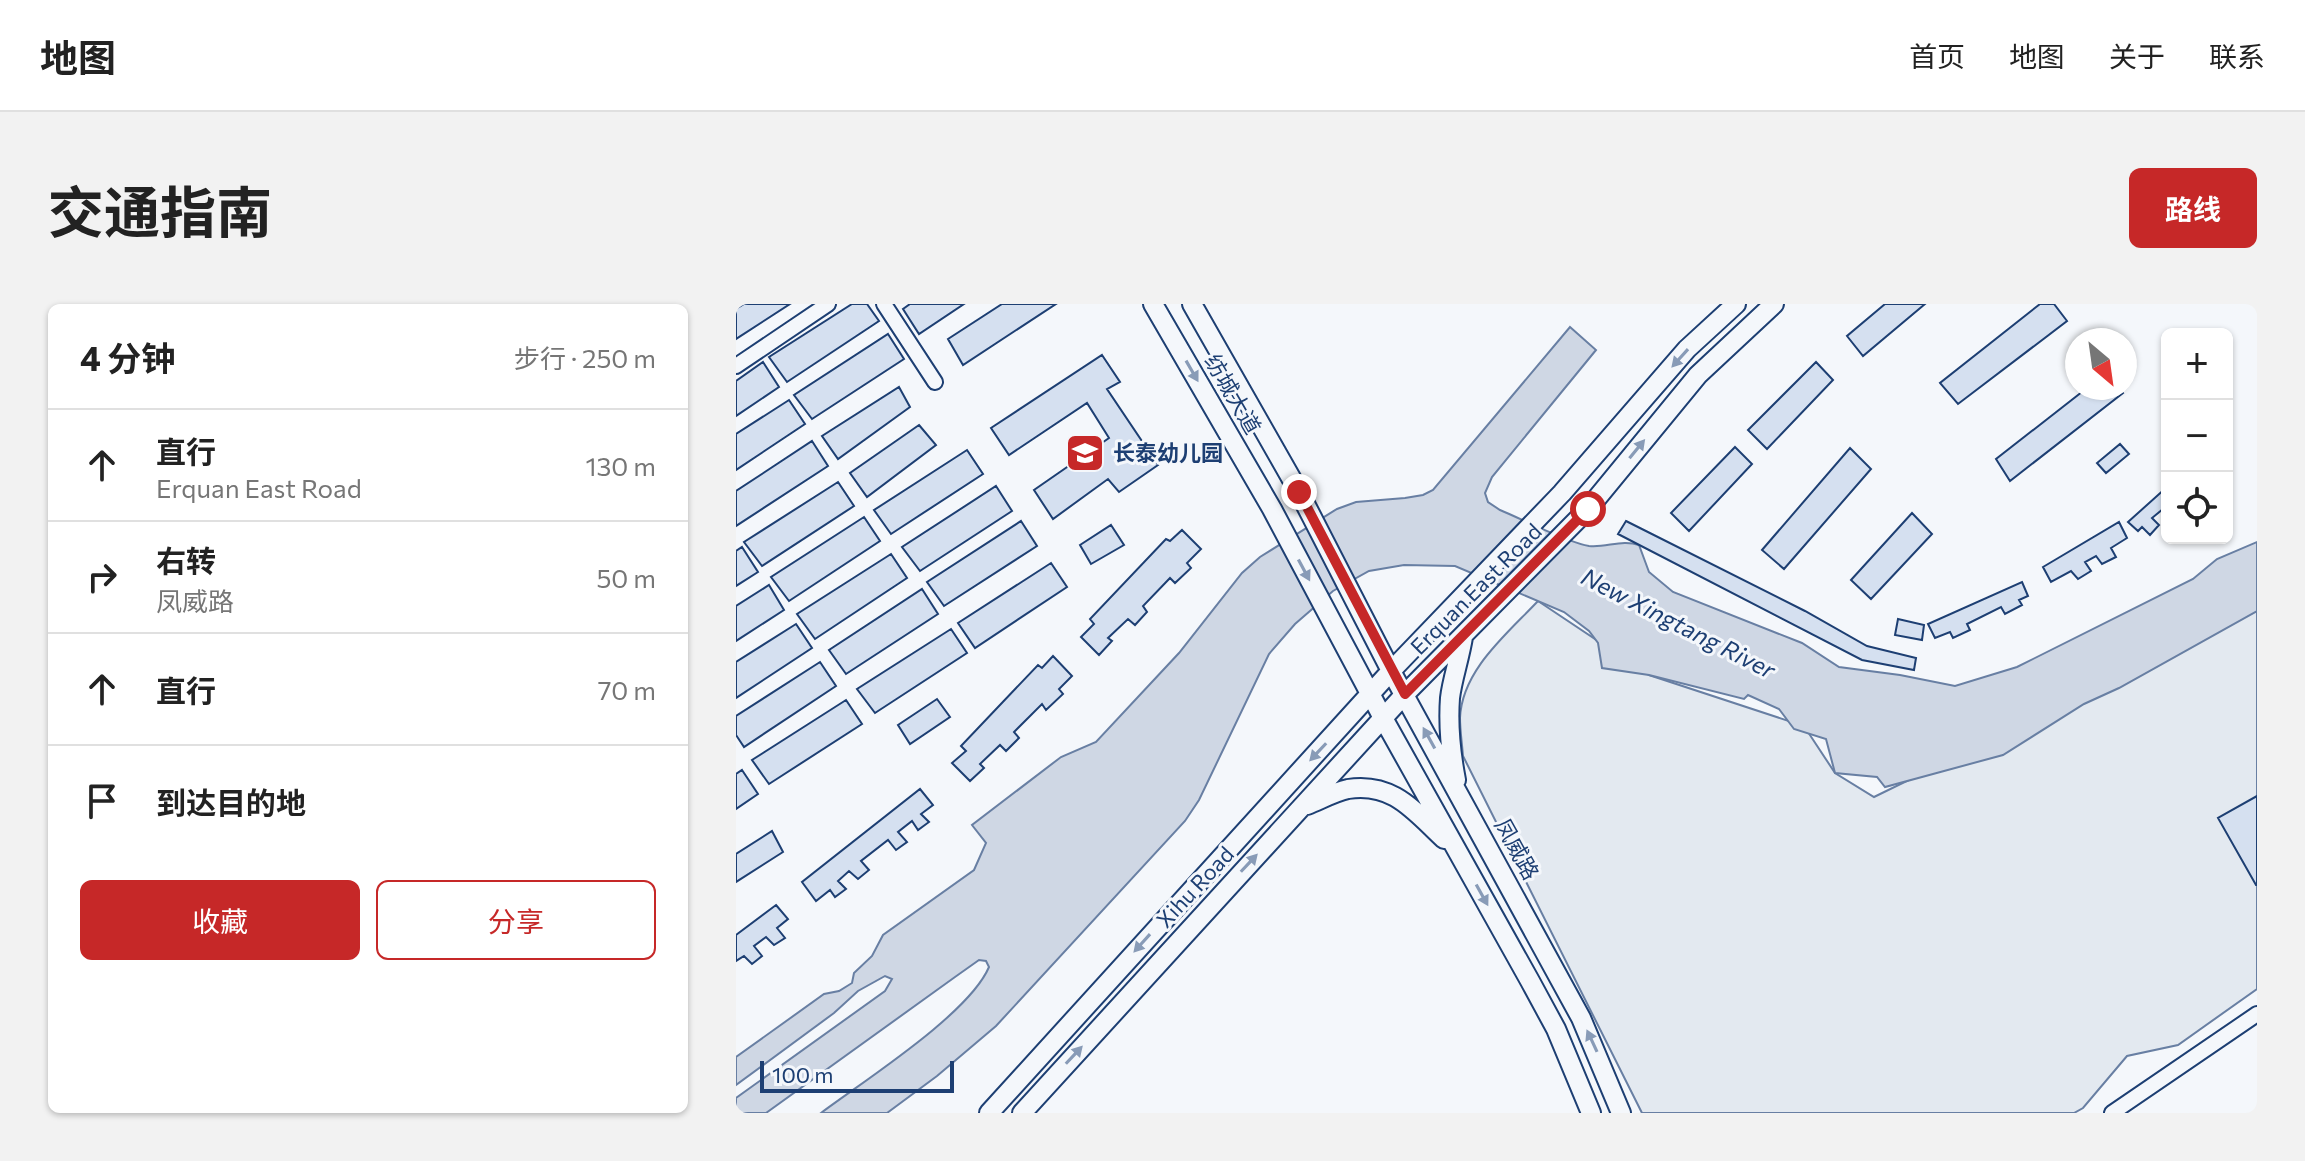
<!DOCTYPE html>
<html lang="zh">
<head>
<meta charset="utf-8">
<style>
	body { margin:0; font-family:Commissioner,"Noto Sans SC",sans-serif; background:#f2f2f2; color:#222 }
	.controls { position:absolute; right:24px; top:24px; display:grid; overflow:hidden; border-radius:12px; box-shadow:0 2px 6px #0004 }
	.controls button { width:72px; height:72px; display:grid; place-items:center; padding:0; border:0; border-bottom:2px solid #e0e0e0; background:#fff; color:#222; font:40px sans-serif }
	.compass { position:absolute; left:1329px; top:24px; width:72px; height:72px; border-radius:50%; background:#fff; box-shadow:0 2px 6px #0004; rotate:151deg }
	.scale { position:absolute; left:24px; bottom:20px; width:194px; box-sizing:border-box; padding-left:8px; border:4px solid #1d3f73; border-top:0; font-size:22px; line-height:28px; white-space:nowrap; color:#1d3f73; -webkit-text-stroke:6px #f4f7fb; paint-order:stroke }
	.stop { position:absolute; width:24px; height:24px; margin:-18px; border:6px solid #c62828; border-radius:50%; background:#fff }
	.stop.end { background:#c62828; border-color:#fff; box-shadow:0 2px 8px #0008 }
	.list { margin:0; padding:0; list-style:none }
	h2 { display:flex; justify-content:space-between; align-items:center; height:104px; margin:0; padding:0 32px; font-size:34px }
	h2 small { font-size:26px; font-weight:400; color:#767676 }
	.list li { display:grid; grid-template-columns:52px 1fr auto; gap:24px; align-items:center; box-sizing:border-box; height:112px; padding:0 32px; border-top:2px solid #e0e0e0 }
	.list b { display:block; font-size:30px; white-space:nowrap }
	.list p { margin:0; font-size:26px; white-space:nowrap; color:#767676 }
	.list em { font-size:26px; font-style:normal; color:#767676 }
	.actions { display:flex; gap:16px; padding:24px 32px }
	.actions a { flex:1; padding:18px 0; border:2px solid #c62828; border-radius:12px; text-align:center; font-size:28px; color:#c62828 }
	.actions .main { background:#c62828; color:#fff }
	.icon { flex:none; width:44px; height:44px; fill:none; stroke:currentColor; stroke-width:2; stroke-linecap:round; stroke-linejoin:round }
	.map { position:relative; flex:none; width:1521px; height:809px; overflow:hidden; border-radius:12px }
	header { display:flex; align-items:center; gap:48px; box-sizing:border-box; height:112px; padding:0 40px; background:#fff; border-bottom:2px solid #e0e0e0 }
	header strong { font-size:38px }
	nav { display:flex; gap:44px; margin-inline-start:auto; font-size:28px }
	.intro { display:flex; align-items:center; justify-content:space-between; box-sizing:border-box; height:192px; padding:0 48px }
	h1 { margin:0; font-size:56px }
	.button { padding:20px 36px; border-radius:12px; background:#c62828; color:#fff; font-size:28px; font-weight:700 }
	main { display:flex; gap:48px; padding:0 48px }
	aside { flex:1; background:#fff; border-radius:12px; box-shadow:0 2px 6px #0004 }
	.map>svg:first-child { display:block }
	.green { fill:#e3e9f0; stroke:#687fa3; stroke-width:2 }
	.water { fill:#cfd7e4; stroke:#687fa3; stroke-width:2 }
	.building { fill:#d5e0f0; stroke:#1d3f73; stroke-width:2 }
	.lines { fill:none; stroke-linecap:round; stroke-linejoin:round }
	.minor-casing { stroke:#1d3f73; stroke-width:18 }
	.major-casing { stroke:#1d3f73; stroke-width:22 }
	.minor { stroke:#f4f7fb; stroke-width:14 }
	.major { stroke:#f4f7fb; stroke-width:18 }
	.oneway { fill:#889bb7 }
	.route { stroke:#c62828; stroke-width:10 }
	.labels { text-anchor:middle; stroke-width:6; stroke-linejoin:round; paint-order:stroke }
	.street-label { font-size:22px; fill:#1d3f73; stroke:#f4f7fb }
	.poi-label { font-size:22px; font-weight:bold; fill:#1d3f73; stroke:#f4f7fb; text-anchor:start }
	.water-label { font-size:24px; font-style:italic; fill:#1d3f73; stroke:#f4f7fb }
</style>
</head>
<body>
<header>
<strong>地图</strong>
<nav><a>首页</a><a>地图</a><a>关于</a><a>联系</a></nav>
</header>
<div class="intro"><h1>交通指南</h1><a class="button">路线</a></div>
<main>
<aside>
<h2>4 分钟<small>步行 · 250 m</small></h2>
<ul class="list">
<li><svg class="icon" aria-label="ahead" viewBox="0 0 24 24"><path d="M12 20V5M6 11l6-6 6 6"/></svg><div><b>直行</b><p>Erquan East Road</p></div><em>130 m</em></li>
<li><svg class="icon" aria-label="right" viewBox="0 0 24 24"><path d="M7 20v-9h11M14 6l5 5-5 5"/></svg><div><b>右转</b><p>凤威路</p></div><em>50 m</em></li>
<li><svg class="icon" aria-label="ahead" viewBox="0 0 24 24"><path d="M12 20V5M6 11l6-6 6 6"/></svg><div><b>直行</b></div><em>70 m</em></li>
<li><svg class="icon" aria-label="arrive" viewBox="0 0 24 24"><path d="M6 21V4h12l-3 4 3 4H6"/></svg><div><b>到达目的地</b></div></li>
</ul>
<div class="actions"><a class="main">收藏</a><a>分享</a></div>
</aside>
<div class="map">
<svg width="1521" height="809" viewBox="0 0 1521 809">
	<rect width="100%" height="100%" fill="#f4f7fb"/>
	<path class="green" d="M 802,297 L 913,371 L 1068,422 L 1099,469 L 1138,493 L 1521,306 L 1521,685 L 1442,741 L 1391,752 L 1347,804 L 1338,809 L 906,809 L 727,452 C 726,439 724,426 724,414 C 726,366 771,330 802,297 Z"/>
	<path class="water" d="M 834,23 L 860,46 L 756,173 L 749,189 L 752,198 L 764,206 C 786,215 832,239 853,242 C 870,244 886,235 903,241 L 913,268 L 937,288 L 1066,339 L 1103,363 L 1164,371 L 1219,382 L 1281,363 L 1457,275 L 1481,255 L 1521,238 L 1521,307 L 1383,384 L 1348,400 L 1267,451 L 1149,483 L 1141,473 L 1099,469 L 1090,435 L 1058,425 L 1043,405 L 1012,391 L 1008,395 L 913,371 L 866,364 L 862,339 L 853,327 L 828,308 L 719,262 L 668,261 L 633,267 L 597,287 L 559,320 L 533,350 L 463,496 L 449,517 L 260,722 L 201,772 L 151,809 L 85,809 C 129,776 233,710 253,663 L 250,657 L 243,656 L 219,673 L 30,809 L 0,809 L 0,794 L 149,687 L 156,675 L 149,672 L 122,687 L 98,709 L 0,781 L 0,753 L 88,690 L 103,687 L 116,679 L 118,669 L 136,652 L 147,631 L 238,566 L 250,539 L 236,521 L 325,453 L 360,438 L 443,349 L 506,269 L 524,253 L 601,205 L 620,198 L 669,194 L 687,191 L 697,186 Z"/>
	<path class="building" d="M 8,0 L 54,0 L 0,35 L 0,5 Z
		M 116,0 L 131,0 L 143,17 L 51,78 L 33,53 Z
		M 174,0 L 228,0 L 183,30 L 167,5 Z
		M 266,0 L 320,0 L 227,61 L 212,35 Z
		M 1149,0 L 1189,0 L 1127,52 L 1111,32 Z
		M 1304,0 L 1318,0 L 1331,17 L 1222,100 L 1204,79 Z
		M 152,30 L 168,55 L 76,115 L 58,91 Z
		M 366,51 L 384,78 L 371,85 L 422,161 L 383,188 L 372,175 L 317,215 L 298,186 L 373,134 L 351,99 L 273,151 L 255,124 Z
		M 27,58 L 43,83 L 0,112 L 0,77 Z
		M 1080,58 L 1097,76 L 1031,145 L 1012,126 Z
		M 163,83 L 174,103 L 102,155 L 86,132 Z
		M 1351,84 L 1384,84 L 1387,89 L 1274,177 L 1260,155 Z
		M 53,96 L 69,120 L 0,166 L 0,130 Z
		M 183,121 L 200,141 L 131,193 L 114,169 Z
		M 76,137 L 92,162 L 0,222 L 0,187 Z
		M 1384,140 L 1393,150 L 1370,169 L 1361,159 Z
		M 999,143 L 1016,160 L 953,227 L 935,209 Z
		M 1114,144 L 1135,165 L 1048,265 L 1026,246 Z
		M 231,146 L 247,170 L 155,230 L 138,206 Z
		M 102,178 L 118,202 L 26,262 L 8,238 Z
		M 260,182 L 276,207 L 184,267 L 166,243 Z
		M 1431,183 L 1431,210 L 1427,205 L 1416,214 L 1423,221 L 1414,231 L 1406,223 L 1402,227 L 1392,218 Z
		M 1176,209 L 1196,230 L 1135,295 L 1115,276 Z
		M 128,213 L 144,237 L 53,297 L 35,273 Z
		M 285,217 L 301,242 L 208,302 L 191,278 Z
		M 890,217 L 1069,307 L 1131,342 L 1180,354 L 1178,366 L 1126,356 L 882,230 Z
		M 1383,218 L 1391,234 L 1375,244 L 1380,253 L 1366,260 L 1360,252 L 1349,258 L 1355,267 L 1342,275 L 1335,267 L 1315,278 L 1307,263 Z
		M 375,221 L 388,241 L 355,260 L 344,241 Z
		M 446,226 L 465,245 L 451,259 L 455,264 L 439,279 L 434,274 L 407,302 L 411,308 L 399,321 L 392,315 L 372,334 L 376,337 L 363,351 L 345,333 L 358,320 L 354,315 L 430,235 L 434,237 Z
		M 6,243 L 22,268 L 0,282 L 0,247 Z
		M 155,250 L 171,274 L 79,335 L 61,310 Z
		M 315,259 L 331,283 L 239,344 L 222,319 Z
		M 1286,278 L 1292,292 L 1283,296 L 1286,301 L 1269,310 L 1265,303 L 1231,320 L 1234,326 L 1217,334 L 1214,328 L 1199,334 L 1192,320 Z
		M 33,281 L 48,306 L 0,337 L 0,302 Z
		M 186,285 L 202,310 L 110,370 L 93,346 Z
		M 1162,315 L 1188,321 L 1186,336 L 1159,331 Z
		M 60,320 L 76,344 L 0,394 L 0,358 Z
		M 215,325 L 231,349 L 139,409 L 121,385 Z
		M 317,352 L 336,372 L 323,385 L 327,390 L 310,406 L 306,400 L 278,428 L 283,434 L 270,447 L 264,441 L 244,460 L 248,464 L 234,477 L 216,459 L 230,447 L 225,442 L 302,361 L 306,364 Z
		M 84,358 L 100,382 L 8,443 L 0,431 L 0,412 Z
		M 201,395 L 214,413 L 174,440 L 162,421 Z
		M 110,396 L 126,420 L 33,480 L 16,456 Z
		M 6,466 L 22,490 L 0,505 L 0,470 Z
		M 184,485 L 197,501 L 185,510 L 193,518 L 182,526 L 176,517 L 162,528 L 171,538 L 160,546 L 152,536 L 125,557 L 133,566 L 122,575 L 113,567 L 102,577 L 110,585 L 99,593 L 94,586 L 80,597 L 66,578 Z
		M 1521,492 L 1521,581 L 1520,581 L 1482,514 Z
		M 36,527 L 47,548 L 0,578 L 0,550 Z
		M 40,601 L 52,615 L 41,624 L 49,634 L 38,641 L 30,633 L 18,642 L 26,652 L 16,660 L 8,652 L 0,657 L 0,631 Z"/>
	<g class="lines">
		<defs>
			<path id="minor" d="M 148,0 L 199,78
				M 0,62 L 92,0
				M 1376,809 L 1521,710"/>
			<path id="major" d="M 417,0 L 536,205 L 647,414 L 794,677 L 820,725 L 855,809
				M 456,0 L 563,188 L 655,367 L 845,714 L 885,809
				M 720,476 C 715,450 712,421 714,394 C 716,376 724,353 727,333
				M 571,501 C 584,496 598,488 612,485 C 657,478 678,507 708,535
				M 253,809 L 655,367 L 826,189 L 951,45 L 1000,0
				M 286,809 L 669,390 L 852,205 L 962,71 L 1038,0"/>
		</defs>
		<use href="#minor" class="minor-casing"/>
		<use href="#major" class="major-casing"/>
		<use href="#minor" class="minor"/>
		<use href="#major" class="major"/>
	</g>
	<defs><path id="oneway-solid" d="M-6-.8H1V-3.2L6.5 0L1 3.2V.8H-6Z" transform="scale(2)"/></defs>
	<g class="oneway">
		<use href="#oneway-solid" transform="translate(944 54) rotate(132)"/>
		<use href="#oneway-solid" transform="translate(456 67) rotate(60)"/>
		<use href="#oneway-solid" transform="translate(901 145) rotate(-51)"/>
		<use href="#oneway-solid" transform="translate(568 266) rotate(62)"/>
		<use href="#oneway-solid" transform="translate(693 434) rotate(-119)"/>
		<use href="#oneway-solid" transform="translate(582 448) rotate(133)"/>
		<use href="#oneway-solid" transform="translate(513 559) rotate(-47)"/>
		<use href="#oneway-solid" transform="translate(746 591) rotate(61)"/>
		<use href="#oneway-solid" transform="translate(406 639) rotate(132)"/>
		<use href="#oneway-solid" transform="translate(856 737) rotate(-115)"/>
		<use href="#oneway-solid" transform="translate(338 751) rotate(-47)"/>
	</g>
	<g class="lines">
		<path class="route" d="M 563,188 L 669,390 L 852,205"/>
	</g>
	<defs>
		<symbol id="school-square" viewBox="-11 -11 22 22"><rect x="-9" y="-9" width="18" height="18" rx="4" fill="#c62828" stroke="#f4f7fb"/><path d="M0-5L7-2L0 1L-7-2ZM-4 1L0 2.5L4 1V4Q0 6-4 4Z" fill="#fff"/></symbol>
	</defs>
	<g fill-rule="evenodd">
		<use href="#school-square" x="327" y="127" width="44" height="44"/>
	</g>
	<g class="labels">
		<g class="street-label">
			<text transform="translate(497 90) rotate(60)" y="8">纺城大道</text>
			<text transform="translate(740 285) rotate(-45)" y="8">Erquan East Road</text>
			<text transform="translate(781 545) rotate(61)" y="8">凤威路</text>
			<text transform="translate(459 583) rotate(-47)" y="8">Xihu Road</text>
		</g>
		<g class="poi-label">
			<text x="377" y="157">长泰幼儿园</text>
		</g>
		<g class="water-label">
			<text transform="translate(942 320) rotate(27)" y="8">New Xingtang River</text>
		</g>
	</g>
</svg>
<div class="controls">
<button>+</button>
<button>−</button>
<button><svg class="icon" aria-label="locate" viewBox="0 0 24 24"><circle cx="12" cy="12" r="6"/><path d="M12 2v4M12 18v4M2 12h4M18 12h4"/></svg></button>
</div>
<svg class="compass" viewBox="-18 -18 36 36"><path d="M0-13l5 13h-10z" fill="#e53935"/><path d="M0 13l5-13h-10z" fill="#767676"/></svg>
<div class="scale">100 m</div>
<div class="stop" style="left:852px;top:205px"></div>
<div class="stop end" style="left:563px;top:188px"></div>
</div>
</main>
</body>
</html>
